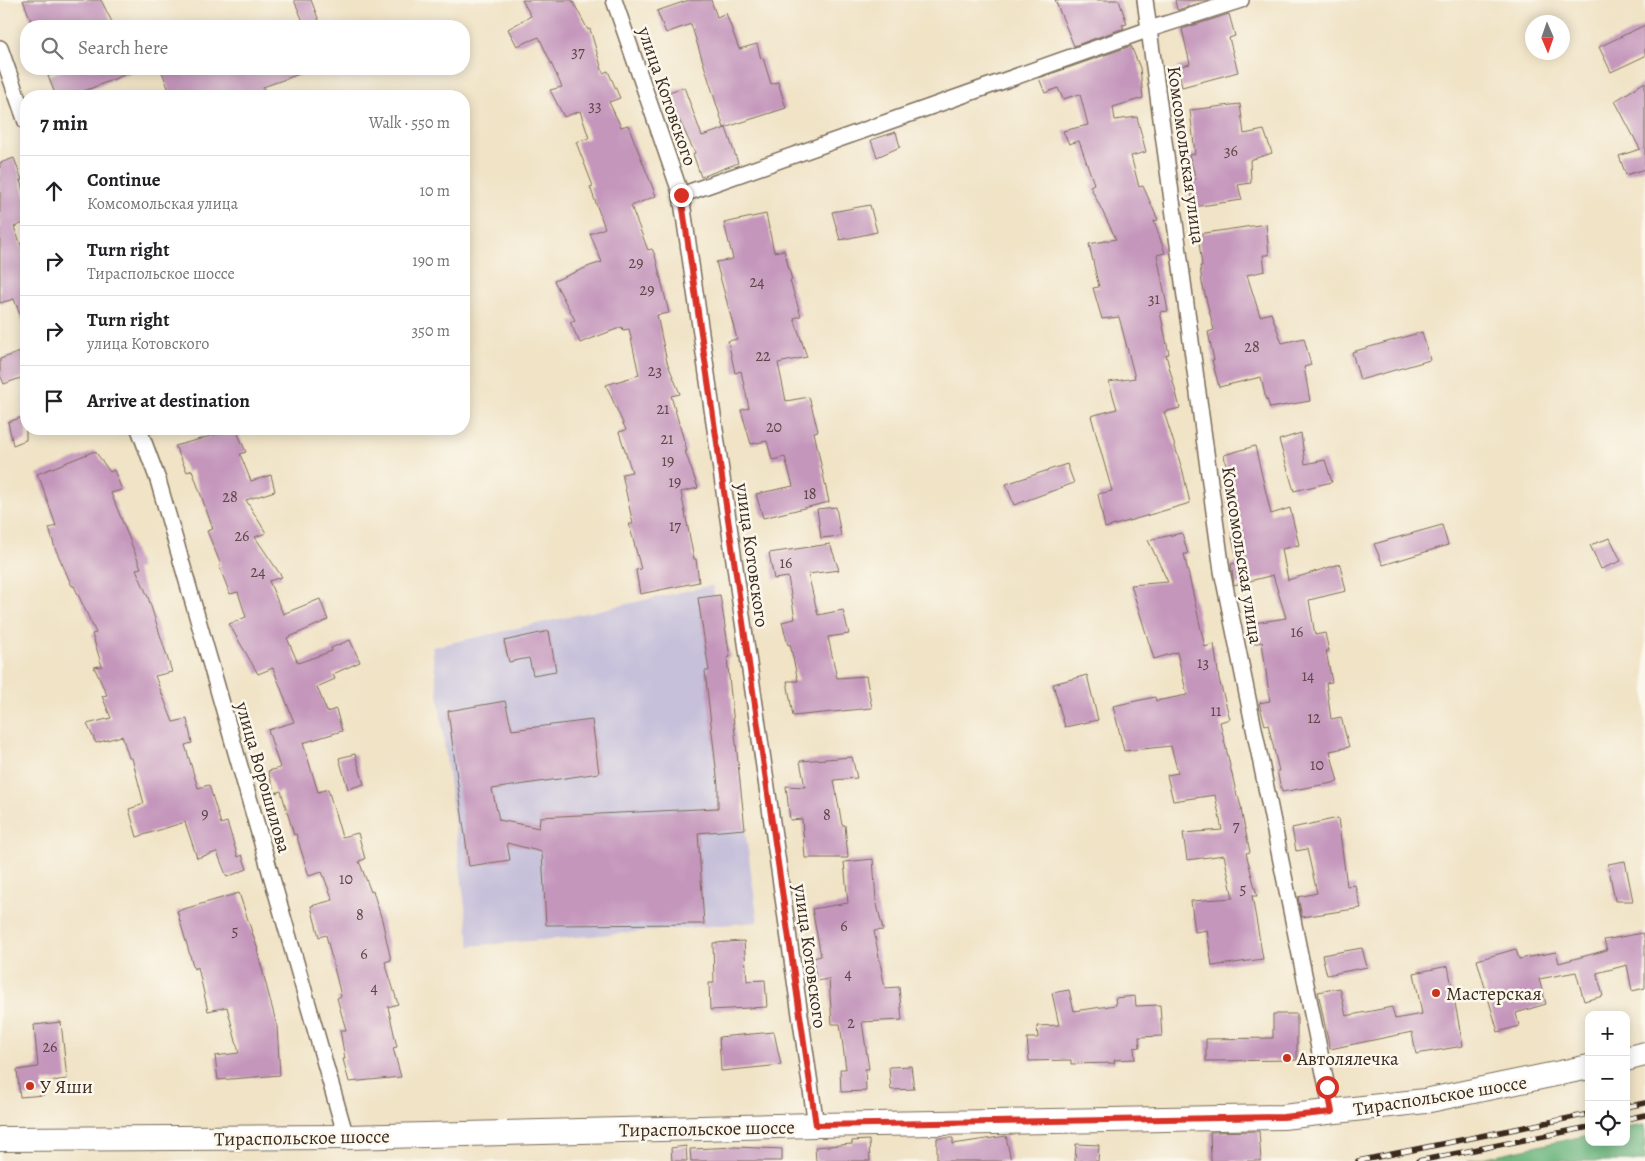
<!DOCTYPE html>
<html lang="en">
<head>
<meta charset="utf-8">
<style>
	body { margin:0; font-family:Alegreya,serif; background:#f2f2f2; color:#202124 }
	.controls { position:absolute; right:15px; bottom:15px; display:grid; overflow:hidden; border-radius:10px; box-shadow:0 2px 12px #0003 }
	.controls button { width:45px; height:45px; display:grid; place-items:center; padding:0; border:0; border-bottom:1px solid #e0e0e0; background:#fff; color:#202124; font:25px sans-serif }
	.compass { position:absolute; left:1525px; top:15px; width:45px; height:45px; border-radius:50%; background:#fff; box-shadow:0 2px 12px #0003; rotate:178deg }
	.stop { position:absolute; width:15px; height:15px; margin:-11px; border:4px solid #d93025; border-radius:50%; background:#fff }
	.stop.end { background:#d93025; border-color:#fff; box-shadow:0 1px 5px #0008 }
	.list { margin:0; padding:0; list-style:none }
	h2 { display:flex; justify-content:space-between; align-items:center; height:65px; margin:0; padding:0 20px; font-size:21px }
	h2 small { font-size:16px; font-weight:400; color:#757577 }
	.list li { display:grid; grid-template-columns:32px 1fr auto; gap:15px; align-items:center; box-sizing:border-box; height:70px; padding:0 20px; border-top:1px solid #e0e0e0 }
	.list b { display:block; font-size:19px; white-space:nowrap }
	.list p { margin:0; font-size:16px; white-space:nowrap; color:#757577 }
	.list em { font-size:16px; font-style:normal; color:#757577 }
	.icon { flex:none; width:28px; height:28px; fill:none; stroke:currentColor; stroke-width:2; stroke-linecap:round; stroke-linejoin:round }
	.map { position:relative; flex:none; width:1645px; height:1161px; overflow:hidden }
	.search { position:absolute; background:#fff; box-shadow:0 2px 12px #0003; left:20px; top:20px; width:450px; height:55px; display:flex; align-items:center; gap:12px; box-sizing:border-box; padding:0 18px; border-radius:20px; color:#757577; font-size:19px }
	.panel { position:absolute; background:#fff; box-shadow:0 2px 12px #0003; left:20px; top:90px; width:450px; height:345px; border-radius:20px }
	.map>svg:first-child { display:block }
	.industrial { fill:#c6c0da }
	.forest { fill:#69b57d; stroke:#52704e }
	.building { fill:#c496bc }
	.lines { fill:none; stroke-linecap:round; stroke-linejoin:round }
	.minor-casing { stroke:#7a6b59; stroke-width:18 }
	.primary-casing { stroke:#7a6b59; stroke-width:26 }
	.minor { stroke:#fff; stroke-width:15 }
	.primary { stroke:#fff; stroke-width:24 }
	.rail-casing { stroke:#3b2a1e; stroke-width:5.5 }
	.rail { stroke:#fbf7ec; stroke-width:4; stroke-dasharray:11; stroke-linecap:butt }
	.route { stroke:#d93025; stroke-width:6 }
	.poi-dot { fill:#c8321e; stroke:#fbf7ec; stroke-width:2 }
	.labels { text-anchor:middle; stroke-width:5; stroke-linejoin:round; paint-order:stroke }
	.number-label { font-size:16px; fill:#5d4546 }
	.street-label { font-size:19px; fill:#3b2a1e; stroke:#fbf7ec }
	.poi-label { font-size:19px; fill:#3b2a1e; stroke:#fbf7ec; text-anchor:start }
</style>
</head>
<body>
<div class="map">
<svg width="1645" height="1161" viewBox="0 0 1645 1161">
	<rect width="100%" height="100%" fill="#fbf7ec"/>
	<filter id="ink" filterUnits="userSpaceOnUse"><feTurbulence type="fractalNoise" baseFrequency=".02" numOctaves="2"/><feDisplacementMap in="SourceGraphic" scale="10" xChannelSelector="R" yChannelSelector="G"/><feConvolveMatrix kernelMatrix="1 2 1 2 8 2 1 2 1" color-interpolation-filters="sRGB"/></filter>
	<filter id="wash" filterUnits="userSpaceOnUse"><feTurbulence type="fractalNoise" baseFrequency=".0096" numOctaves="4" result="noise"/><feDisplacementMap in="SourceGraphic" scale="20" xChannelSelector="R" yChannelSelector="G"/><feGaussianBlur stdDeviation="1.12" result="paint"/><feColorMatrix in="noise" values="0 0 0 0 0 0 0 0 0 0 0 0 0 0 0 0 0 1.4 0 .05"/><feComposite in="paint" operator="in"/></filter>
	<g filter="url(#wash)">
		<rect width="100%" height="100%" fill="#f0e3c6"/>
		<path class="industrial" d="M 713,585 L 741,783 L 745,829 L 758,922 L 470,946 L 432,647 Z"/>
		<path class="forest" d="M 1645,1125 L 1645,1161 L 1468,1161 L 1589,1135 L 1589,1142 L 1626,1142 L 1626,1128 Z"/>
		<g id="blocks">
			<path class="building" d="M 23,0 L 101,0 L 114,26 L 33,26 Z
				M 294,0 L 311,0 L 321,26 L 305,26 Z
				M 522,0 L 572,0 L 588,30 L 590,29 L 603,73 L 608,71 L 620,98 L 609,102 L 621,127 L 628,125 L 656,196 L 631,206 L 648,250 L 652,249 L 655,255 L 669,313 L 657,315 L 667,362 L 680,394 L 671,396 L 687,451 L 685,451 L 698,488 L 681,492 L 694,559 L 696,559 L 699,582 L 640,594 L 636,570 L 641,569 L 629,524 L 633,524 L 622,474 L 632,472 L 619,432 L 626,430 L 606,385 L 639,375 L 629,329 L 623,330 L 622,327 L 580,343 L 570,322 L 575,320 L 554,281 L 590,266 L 602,262 L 590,234 L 605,228 L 590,187 L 593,186 L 576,142 L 589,138 L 580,111 L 564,117 L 550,90 L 562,87 L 539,37 L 517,46 L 508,29 L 531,16 Z
				M 689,0 L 711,0 L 717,17 L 726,13 L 739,49 L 757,44 L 761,59 L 763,58 L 771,84 L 778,82 L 786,108 L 724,128 L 691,24 L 666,33 L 657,11 Z
				M 1055,0 L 1119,0 L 1127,24 L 1122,25 L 1124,28 L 1074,46 Z
				M 1175,0 L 1210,0 L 1177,10 Z
				M 1229,14 L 1235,36 L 1229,38 L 1238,72 L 1182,87 L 1178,67 L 1190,64 L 1182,29 Z
				M 1645,25 L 1645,56 L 1611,72 L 1599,47 Z
				M 1131,46 L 1140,68 L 1143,98 L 1113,107 L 1115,120 L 1137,117 L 1146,152 L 1131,156 L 1139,187 L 1143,186 L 1158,220 L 1154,221 L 1165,253 L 1157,255 L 1168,311 L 1160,312 L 1169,354 L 1166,355 L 1180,408 L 1164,412 L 1183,472 L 1190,503 L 1105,528 L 1098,494 L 1112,491 L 1091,416 L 1117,409 L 1109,382 L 1135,378 L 1119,317 L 1102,319 L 1093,288 L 1099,287 L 1089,244 L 1116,239 L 1090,186 L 1094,184 L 1079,141 L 1069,144 L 1063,131 L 1088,125 L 1080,94 L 1063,99 L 1058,88 L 1045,93 L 1039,78 Z
				M 66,69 L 139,69 L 72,96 L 56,96 L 48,76 Z
				M 161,69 L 242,69 L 243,74 L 257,69 L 307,69 L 308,71 L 263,87 L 267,96 L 171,96 Z
				M 1645,82 L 1645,169 L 1626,175 L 1619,156 L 1640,149 L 1615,101 Z
				M 684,87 L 702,136 L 726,128 L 738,163 L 701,177 L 693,154 L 695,153 L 666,93 Z
				M 1240,104 L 1244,134 L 1264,130 L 1272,153 L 1250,160 L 1251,183 L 1238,185 L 1242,200 L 1193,207 L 1190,180 L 1196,179 L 1189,155 L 1195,154 L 1190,110 Z
				M 896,132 L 900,147 L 877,157 L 871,140 Z
				M 14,158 L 22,180 L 20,180 L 26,201 L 26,222 L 14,227 L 26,258 L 26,328 L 25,328 L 14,299 L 0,303 L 0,163 Z
				M 870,205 L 877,232 L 840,240 L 832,212 Z
				M 766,214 L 774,252 L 784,250 L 792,280 L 790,281 L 801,316 L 794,318 L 807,357 L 778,363 L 786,401 L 809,397 L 818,431 L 814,432 L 829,502 L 763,518 L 756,494 L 793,486 L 785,457 L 772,460 L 767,441 L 751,444 L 741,410 L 749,408 L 741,371 L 735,373 L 728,341 L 737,339 L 716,262 L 733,259 L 724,223 Z
				M 1266,224 L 1269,255 L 1263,255 L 1265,271 L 1247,275 L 1260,316 L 1271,313 L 1282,343 L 1304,338 L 1311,365 L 1304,367 L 1310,401 L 1270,408 L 1267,399 L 1266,400 L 1261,377 L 1219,387 L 1212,360 L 1214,360 L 1208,332 L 1214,330 L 1202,283 L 1200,266 L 1202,266 L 1198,234 Z
				M 1422,332 L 1430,360 L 1360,380 L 1352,352 Z
				M 26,350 L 26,376 L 4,384 L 0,375 L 0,359 Z
				M 26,416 L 26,440 L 13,445 L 8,422 Z
				M 236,429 L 246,452 L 240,454 L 251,481 L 271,475 L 275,491 L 246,500 L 266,533 L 255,537 L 282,577 L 269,581 L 283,614 L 320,599 L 328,620 L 287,638 L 298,663 L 332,651 L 331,648 L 350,640 L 360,662 L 333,674 L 335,679 L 317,687 L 327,712 L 336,709 L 342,731 L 303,743 L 318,792 L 328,789 L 342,837 L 358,833 L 365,859 L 359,861 L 371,892 L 373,891 L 382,920 L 391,960 L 385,962 L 398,1004 L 388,1007 L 397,1047 L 393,1048 L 401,1077 L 349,1082 L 343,1059 L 345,1059 L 340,1030 L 346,1030 L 337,998 L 341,996 L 326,935 L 319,937 L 311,906 L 333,900 L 322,872 L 309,876 L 296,834 L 294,835 L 281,791 L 275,793 L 268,771 L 280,768 L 268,730 L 294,722 L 273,668 L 258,674 L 229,624 L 246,617 L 238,592 L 230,594 L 219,566 L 221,565 L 207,531 L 213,529 L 192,470 L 187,472 L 175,446 Z
				M 1301,433 L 1305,464 L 1325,460 L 1332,482 L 1294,491 L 1279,440 Z
				M 1255,446 L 1271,514 L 1290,508 L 1299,545 L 1282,549 L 1288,580 L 1340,564 L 1346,591 L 1309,600 L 1315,635 L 1325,633 L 1329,651 L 1326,651 L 1332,682 L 1326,683 L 1331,719 L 1341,717 L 1349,747 L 1330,751 L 1338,782 L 1282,792 L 1277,771 L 1279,771 L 1268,724 L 1265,725 L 1259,703 L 1270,701 L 1262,642 L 1253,644 L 1248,624 L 1286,618 L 1273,575 L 1234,585 L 1231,564 L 1238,563 L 1232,537 L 1235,536 L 1224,488 L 1230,486 L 1224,455 Z
				M 95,451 L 110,472 L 114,470 L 122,490 L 111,493 L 141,568 L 136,569 L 148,597 L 172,672 L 155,676 L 173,722 L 187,719 L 192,743 L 185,745 L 198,788 L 209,785 L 221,824 L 227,822 L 238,857 L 242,855 L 247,869 L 227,877 L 217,852 L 197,858 L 185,822 L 137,837 L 129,809 L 144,804 L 132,758 L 129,758 L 122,736 L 96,743 L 87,724 L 111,718 L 102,696 L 107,695 L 94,667 L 102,666 L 92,634 L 96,633 L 74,586 L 72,586 L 55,548 L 49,528 L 56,526 L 41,482 L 37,474 Z
				M 1067,464 L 1074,483 L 1014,505 L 1006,484 Z
				M 836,507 L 841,536 L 821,538 L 817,509 Z
				M 1442,525 L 1448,545 L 1383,565 L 1374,544 Z
				M 1182,533 L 1188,554 L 1184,554 L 1205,647 L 1214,644 L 1219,679 L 1230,719 L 1220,722 L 1237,796 L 1238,796 L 1242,810 L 1241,810 L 1250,852 L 1246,853 L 1257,896 L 1252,896 L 1263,959 L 1212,966 L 1207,930 L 1195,932 L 1191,901 L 1233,898 L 1224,855 L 1187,860 L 1183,833 L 1222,830 L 1215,795 L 1173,801 L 1167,775 L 1178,773 L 1171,746 L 1124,751 L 1113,706 L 1155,697 L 1156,701 L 1187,695 L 1177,652 L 1154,659 L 1131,585 L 1168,582 L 1148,540 Z
				M 1610,538 L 1621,561 L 1601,569 L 1590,545 Z
				M 830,544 L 839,570 L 808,574 L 818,615 L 843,610 L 849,634 L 828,637 L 837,678 L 866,676 L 872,708 L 793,716 L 787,681 L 798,681 L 790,644 L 788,645 L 782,622 L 795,619 L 788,577 L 774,579 L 769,553 Z
				M 720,595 L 730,657 L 727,658 L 745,829 L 698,833 L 704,924 L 546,925 L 542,852 L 507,843 L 510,860 L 469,866 L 448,711 L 505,701 L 512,730 L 592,720 L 599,773 L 492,789 L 499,820 L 539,828 L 540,817 L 718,808 L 718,785 L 705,671 L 709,671 L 698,598 Z
				M 549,631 L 556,671 L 533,675 L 529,658 L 509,662 L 504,641 Z
				M 1087,675 L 1098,720 L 1065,727 L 1053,684 Z
				M 355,754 L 364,784 L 348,789 L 339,758 Z
				M 852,757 L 857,778 L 834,780 L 842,825 L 845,825 L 848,858 L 805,858 L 802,819 L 790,820 L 786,786 L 805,787 L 800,761 Z
				M 1338,818 L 1347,886 L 1355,885 L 1361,908 L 1302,917 L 1298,897 L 1317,893 L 1307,849 L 1296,851 L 1292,828 Z
				M 873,859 L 876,900 L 883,930 L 874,931 L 885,988 L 899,987 L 902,1020 L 862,1022 L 869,1069 L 865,1069 L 866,1091 L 841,1092 L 840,1069 L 846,1069 L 840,1024 L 832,1024 L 829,979 L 816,981 L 813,958 L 821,956 L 812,909 L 848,903 L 844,862 Z
				M 1625,861 L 1633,901 L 1615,901 L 1608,864 Z
				M 239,893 L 258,950 L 257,950 L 277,1026 L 280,1075 L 218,1080 L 215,1056 L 239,1053 L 227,1007 L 208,1011 L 198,967 L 194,969 L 177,911 Z
				M 1643,933 L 1645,942 L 1645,988 L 1632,991 L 1627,965 L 1597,973 L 1603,996 L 1584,1001 L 1576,972 L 1539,979 L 1546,1004 L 1516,1013 L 1519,1026 L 1498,1032 L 1477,960 L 1516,949 L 1519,959 L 1556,952 L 1559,963 L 1607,950 L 1604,940 Z
				M 744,941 L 747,981 L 765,980 L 767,1007 L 710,1010 L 709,983 L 714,983 L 713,943 Z
				M 1362,948 L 1367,967 L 1327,975 L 1322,955 Z
				M 1448,966 L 1463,1046 L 1416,1054 L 1412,1032 L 1330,1049 L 1318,992 L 1340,988 L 1346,1016 L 1392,1007 L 1395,1019 L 1422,1014 L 1414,973 Z
				M 1069,990 L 1074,1011 L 1116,1005 L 1115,998 L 1135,996 L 1136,1006 L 1160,1005 L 1162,1036 L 1139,1037 L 1140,1047 L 1134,1048 L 1135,1059 L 1114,1060 L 1115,1063 L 1071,1064 L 1071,1060 L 1029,1061 L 1027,1038 L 1038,1038 L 1037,1026 L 1059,1025 L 1052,993 Z
				M 1273,1014 L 1297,1014 L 1297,1060 L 1206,1061 L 1206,1039 L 1273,1038 Z
				M 61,1022 L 67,1079 L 43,1082 L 44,1095 L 20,1097 L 17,1070 L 38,1067 L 34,1025 Z
				M 774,1032 L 781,1065 L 721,1071 L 719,1037 Z
				M 911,1066 L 914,1089 L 891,1090 L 889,1067 Z
				M 1259,1131 L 1261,1161 L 1211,1161 L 1210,1132 Z
				M 1006,1136 L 1011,1161 L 937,1161 L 937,1138 L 953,1138 L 953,1144 Z
				M 869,1140 L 870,1161 L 816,1161 L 815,1147 L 852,1144 L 852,1141 Z
				M 1076,1144 L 1099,1145 L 1098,1161 L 1075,1161 Z
				M 686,1146 L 687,1161 L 672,1161 L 671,1148 Z
				M 736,1147 L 782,1149 L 782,1161 L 691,1161 L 690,1149 Z"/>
		</g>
	</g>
	<g filter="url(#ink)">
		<use href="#blocks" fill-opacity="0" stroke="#7a6b59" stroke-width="1"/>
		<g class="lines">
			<defs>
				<path id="minor" d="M 614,0 L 681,195 L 816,1125
					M 1145,0 L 1222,571 L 1332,1112
					M 0,48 L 26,122
					M 681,195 L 1150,29 L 1241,0
					M 139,429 L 158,480 L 346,1137"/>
				<path id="primary" d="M 1626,1059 L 1645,1054
					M 0,1139 L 346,1137 L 816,1125 L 1283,1117 L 1425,1101 L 1589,1067"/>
			</defs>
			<use href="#minor" class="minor-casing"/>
			<use href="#primary" class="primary-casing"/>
			<use href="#minor" class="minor"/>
			<use href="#primary" class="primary"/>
			<defs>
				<path id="rail" d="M 1626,1107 L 1645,1103
					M 1626,1119 L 1645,1115
					M 1358,1161 L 1589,1114
					M 1418,1161 L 1589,1127"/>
			</defs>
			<use href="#rail" class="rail-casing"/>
			<use href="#rail" class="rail"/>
		</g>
	</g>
	<g class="lines" filter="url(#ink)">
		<path class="route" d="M 681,195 L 816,1125 L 1283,1117 L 1332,1112 L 1327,1087"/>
	</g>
	<g class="poi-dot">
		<circle cx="1436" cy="993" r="5"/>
		<circle cx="1287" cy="1058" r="5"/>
		<circle cx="30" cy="1086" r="5"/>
	</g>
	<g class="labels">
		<g class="number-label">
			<text x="578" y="57">37</text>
			<text x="595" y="111">33</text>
			<text x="1231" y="156">36</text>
			<text x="636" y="268">29</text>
			<text x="757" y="287">24</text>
			<text x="647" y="295">29</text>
			<text x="1154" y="304">31</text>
			<text x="1252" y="352">28</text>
			<text x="763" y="361">22</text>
			<text x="655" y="376">23</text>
			<text x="663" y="414">21</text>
			<text x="774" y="432">20</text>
			<text x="667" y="444">21</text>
			<text x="668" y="466">19</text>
			<text x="675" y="487">19</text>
			<text x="810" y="499">18</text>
			<text x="230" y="502">28</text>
			<text x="675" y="531">17</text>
			<text x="242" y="541">26</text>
			<text x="786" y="568">16</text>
			<text x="258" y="577">24</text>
			<text x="1297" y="637">16</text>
			<text x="1203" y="668">13</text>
			<text x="1308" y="681">14</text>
			<text x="1216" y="716">11</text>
			<text x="1314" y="723">12</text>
			<text x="1317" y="770">10</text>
			<text x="205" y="819">9</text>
			<text x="827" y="820">8</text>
			<text x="1236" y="831">7</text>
			<text x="346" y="884">10</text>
			<text x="1243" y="894">5</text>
			<text x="360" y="920">8</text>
			<text x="844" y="931">6</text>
			<text x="235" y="936">5</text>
			<text x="364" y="959">6</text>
			<text x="848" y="979">4</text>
			<text x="374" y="993">4</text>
			<text x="851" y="1028">2</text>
			<text x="50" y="1052">26</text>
		</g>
		<g class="street-label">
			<text transform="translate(668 96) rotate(71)" y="7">улица Котовского</text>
			<text transform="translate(1187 155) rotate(82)" y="7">Комсомольская улица</text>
			<text transform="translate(753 555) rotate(82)" y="7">улица Котовского</text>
			<text transform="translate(1243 555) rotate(81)" y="7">Комсомольская улица</text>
			<text transform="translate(264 777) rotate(74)" y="7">улица Ворошилова</text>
			<text transform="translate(811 956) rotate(82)" y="7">улица Котовского</text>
			<text transform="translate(1440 1095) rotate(-9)" y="7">Тираспольское шоссе</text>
			<text transform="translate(707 1128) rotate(-1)" y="7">Тираспольское шоссе</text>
			<text transform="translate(302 1137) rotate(-1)" y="7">Тираспольское шоссе</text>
		</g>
		<g class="poi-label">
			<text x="1446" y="1000">Мастерская</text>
			<text x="1297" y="1065">Автолялечка</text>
			<text x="40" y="1093">У Яши</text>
		</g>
	</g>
</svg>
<div class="controls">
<button>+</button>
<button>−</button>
<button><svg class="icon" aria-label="locate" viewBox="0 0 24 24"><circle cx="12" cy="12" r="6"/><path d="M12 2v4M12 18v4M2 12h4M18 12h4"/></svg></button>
</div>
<svg class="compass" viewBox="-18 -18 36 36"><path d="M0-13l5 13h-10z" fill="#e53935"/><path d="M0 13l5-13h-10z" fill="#757577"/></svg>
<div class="stop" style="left:1327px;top:1087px"></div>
<div class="stop end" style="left:681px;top:195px"></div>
<div class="search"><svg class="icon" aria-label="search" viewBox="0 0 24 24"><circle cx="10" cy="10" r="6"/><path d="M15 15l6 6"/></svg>Search here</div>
<section class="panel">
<h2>7 min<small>Walk · 550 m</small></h2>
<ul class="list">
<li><svg class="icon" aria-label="ahead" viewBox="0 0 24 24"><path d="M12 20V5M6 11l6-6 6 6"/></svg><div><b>Continue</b><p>Комсомольская улица</p></div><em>10 m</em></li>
<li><svg class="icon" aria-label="right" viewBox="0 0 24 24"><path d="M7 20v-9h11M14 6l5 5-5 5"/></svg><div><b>Turn right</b><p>Тираспольское шоссе</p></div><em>190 m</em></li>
<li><svg class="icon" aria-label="right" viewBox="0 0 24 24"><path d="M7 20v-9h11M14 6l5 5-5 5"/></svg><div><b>Turn right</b><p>улица Котовского</p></div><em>350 m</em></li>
<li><svg class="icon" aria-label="arrive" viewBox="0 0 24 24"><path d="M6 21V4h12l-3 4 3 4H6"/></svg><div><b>Arrive at destination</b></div></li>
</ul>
</section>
</div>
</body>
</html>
